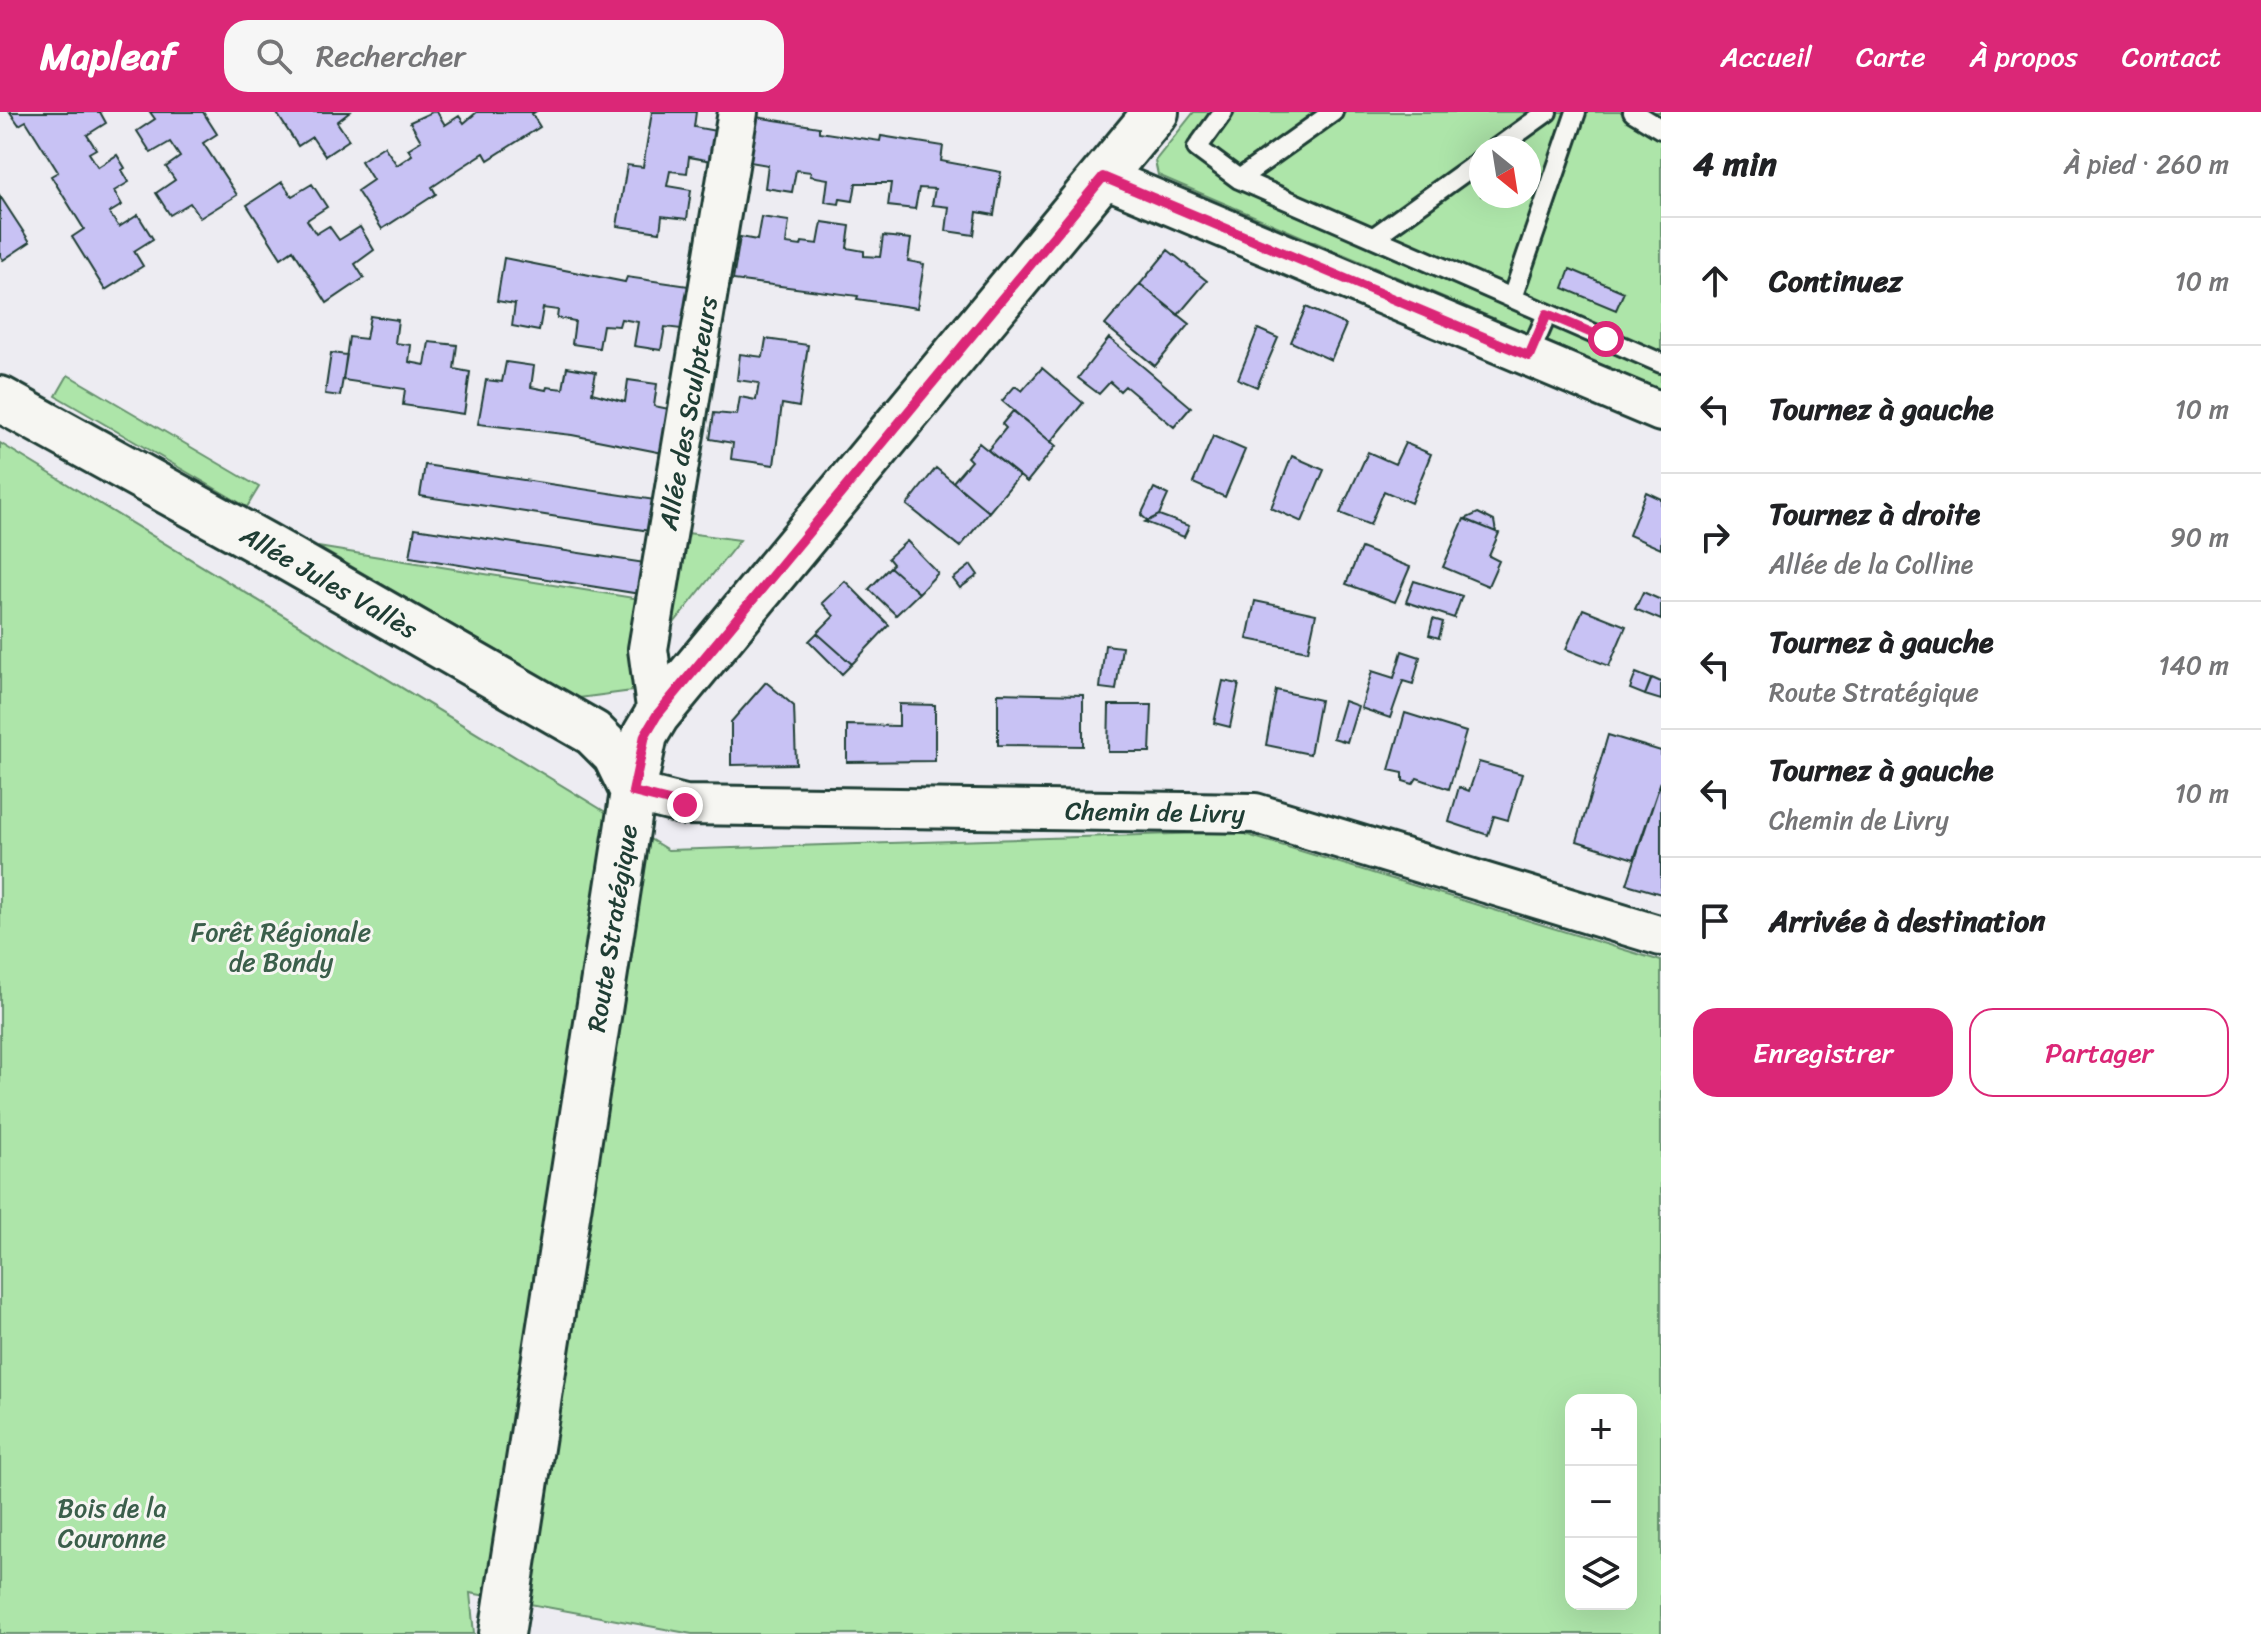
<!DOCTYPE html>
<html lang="fr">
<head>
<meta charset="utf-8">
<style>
	body { margin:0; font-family:Sriracha,sans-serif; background:#f6f6f6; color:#202124 }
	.controls { position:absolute; right:24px; bottom:24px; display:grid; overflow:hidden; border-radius:16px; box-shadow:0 8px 32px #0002 }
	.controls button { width:72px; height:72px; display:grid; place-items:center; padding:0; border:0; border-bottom:2px solid #e0e0e0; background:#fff; color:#202124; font:40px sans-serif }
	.compass { position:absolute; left:1469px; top:24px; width:72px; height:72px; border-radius:50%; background:#fff; box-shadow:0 8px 32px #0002; rotate:150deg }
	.stop { position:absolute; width:24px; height:24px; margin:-18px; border:6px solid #db2777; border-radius:50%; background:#fff }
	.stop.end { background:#db2777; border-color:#fff; box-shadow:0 2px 8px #0008 }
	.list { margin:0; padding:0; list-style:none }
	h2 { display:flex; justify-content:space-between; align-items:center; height:104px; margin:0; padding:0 32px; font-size:34px }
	h2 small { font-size:26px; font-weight:400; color:#757577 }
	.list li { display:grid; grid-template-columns:52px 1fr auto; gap:24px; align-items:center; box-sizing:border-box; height:128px; padding:0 32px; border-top:2px solid #e0e0e0 }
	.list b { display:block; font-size:30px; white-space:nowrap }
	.list p { margin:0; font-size:26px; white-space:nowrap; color:#757577 }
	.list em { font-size:26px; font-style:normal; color:#757577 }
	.actions { display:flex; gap:16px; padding:24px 32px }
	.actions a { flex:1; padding:18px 0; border:2px solid #db2777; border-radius:24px; text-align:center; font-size:28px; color:#db2777 }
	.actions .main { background:#db2777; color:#fff }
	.icon { flex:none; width:44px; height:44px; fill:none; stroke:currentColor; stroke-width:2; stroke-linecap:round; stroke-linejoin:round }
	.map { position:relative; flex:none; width:1661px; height:1522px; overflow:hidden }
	header { display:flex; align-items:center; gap:48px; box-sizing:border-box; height:112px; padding:0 40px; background:#db2777; color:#fff }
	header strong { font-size:38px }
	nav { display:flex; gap:44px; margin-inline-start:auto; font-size:28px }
	.search { width:560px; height:72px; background:#f6f6f6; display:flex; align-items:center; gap:20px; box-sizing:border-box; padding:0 28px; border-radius:24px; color:#757577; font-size:30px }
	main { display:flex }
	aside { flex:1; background:#fff }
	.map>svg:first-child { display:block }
	.green { fill:#ade5a9; stroke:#66916e; stroke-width:2; fill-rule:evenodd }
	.building { fill:#c8c2f4; stroke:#1f3d34; stroke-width:2 }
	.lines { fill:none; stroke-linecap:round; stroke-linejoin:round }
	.service-casing { stroke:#1f3d34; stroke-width:24 }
	.minor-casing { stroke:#1f3d34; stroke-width:44 }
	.tertiary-casing { stroke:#1f3d34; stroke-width:50 }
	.service { stroke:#f6f6f2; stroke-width:18 }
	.minor { stroke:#f6f6f2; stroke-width:38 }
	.tertiary { stroke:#f6f6f2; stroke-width:44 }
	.route { stroke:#db2777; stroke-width:10 }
	.labels { text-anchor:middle; stroke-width:6; stroke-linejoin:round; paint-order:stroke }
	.street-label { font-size:26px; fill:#1f3d34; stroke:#f6f6f2 }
	.park-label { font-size:26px; fill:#3b5f4b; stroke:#f6f6f2 }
</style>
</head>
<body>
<header>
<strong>Mapleaf</strong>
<div class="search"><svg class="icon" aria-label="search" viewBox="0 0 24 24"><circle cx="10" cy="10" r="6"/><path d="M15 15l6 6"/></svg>Rechercher</div>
<nav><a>Accueil</a><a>Carte</a><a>À propos</a><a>Contact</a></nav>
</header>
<main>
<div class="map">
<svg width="1661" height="1522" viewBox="0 0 1661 1522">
	<rect width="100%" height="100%" fill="#edecf2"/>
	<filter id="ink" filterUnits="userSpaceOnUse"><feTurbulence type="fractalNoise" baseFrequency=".0125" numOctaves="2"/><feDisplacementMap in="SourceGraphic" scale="16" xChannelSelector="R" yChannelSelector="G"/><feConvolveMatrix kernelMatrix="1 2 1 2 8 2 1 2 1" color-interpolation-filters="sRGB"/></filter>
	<g filter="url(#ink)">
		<path class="green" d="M 1194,0 L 1661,0 L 1661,278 L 1158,63 L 1155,49 ZM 1481,36 L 1529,36 L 1529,84 L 1481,84 Z
			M 68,263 L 259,375 L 247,395 L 56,284 Z
			M 0,331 L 668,738 L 1238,720 L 1661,849 L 1661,1522 L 692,1522 L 470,1481 L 474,1522 L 0,1522 ZM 1571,1288 L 1631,1288 L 1631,1492 L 1571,1492 Z
			M 680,420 L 740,428 L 659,530 Z
			M 318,435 L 646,488 L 632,579 L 579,586 Z"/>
		<path class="building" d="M 10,0 L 100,0 L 106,11 L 87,23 L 96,37 L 89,41 L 98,55 L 117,43 L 125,56 L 122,58 L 129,70 L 114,79 L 122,93 L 109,101 L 119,115 L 138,103 L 153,127 L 134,139 L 143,154 L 105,178 L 72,125 L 84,117 L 51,64 L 58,60 L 26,9 L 19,13 Z
			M 150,0 L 203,0 L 217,22 L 203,31 L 237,83 L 200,106 L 190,91 L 170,103 L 156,81 L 175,68 L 166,55 L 180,45 L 170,30 L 151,41 L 137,19 L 155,7 Z
			M 276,0 L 350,0 L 337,10 L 349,28 L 325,44 L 312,25 L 298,34 Z
			M 432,0 L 437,0 L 445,13 L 459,4 L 464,11 L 477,0 L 535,0 L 532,2 L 540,15 L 488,48 L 484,41 L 459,57 L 432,75 L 436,82 L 382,117 L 357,79 L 373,68 L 361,49 L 384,34 L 397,53 L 412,43 L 408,37 L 421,29 L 410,10 Z
			M 652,0 L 696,0 L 694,15 L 716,19 L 712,49 L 689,45 L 687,61 L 670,59 L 667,74 L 691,78 L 687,107 L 662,104 L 660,120 L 617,114 L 627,53 L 643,55 Z
			M 756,5 L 819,15 L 819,20 L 852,25 L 880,29 L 881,24 L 943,34 L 941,49 L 1001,60 L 994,103 L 977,100 L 974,123 L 946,119 L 949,95 L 932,93 L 935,77 L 919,76 L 915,97 L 888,94 L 891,71 L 856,71 L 853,89 L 840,87 L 839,92 L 825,90 L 828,67 L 810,64 L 811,60 L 796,58 L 792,80 L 765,76 L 768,53 L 750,50 Z
			M 282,70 L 292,84 L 312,72 L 327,95 L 307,108 L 316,122 L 329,114 L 339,128 L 360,115 L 374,138 L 355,152 L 364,166 L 327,191 L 293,138 L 281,146 L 247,93 Z
			M 0,84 L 30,130 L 3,148 L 0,143 Z
			M 761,105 L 789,109 L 786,132 L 801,134 L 802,130 L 818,132 L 822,110 L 850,114 L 847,136 L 864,139 L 864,144 L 880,145 L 883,124 L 911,127 L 908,149 L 924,152 L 917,196 L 857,187 L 858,184 L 733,168 L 740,125 L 757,128 Z
			M 1168,138 L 1207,169 L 1178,203 L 1140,172 Z
			M 504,146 L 625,170 L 627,165 L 689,174 L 681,217 L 665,215 L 661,238 L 634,234 L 638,210 L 621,207 L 619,214 L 603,213 L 599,236 L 572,232 L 575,209 L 557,206 L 558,198 L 543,196 L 539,219 L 512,214 L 515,192 L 497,189 Z
			M 1570,157 L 1624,180 L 1616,198 L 1563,176 Z
			M 1140,172 L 1190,212 L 1155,254 L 1105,213 Z
			M 1306,195 L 1346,213 L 1331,248 L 1291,230 Z
			M 370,204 L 398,208 L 395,231 L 411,233 L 409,250 L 425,253 L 429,230 L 457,233 L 454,257 L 470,260 L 464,302 L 403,293 L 405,277 L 343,268 L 349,225 L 366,227 Z
			M 1258,217 L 1278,226 L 1257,275 L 1238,267 Z
			M 1109,226 L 1191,295 L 1174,315 L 1125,274 L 1120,279 L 1110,270 L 1099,282 L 1078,266 Z
			M 766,227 L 808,233 L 799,295 L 782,292 L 774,353 L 731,347 L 733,331 L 710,327 L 714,301 L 737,303 L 740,285 L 756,288 L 759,271 L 737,268 L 740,242 L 763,245 Z
			M 331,241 L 347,243 L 340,284 L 325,282 Z
			M 506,250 L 534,254 L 531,275 L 546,278 L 547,275 L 563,277 L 567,255 L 596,260 L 592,281 L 625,290 L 628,268 L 657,272 L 654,294 L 669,297 L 663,341 L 572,323 L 478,312 L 486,268 L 502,270 Z
			M 1042,256 L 1083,291 L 1051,330 L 1002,289 L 1015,274 L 1022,279 Z
			M 1013,299 L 1056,334 L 1027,370 L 988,338 L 1006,316 L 1002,312 Z
			M 1213,324 L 1245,338 L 1225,385 L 1193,371 Z
			M 979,331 L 1019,364 L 989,400 L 953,370 L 971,349 L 967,345 Z
			M 1405,331 L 1431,342 L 1411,391 L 1384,379 L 1370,413 L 1340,401 L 1368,340 L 1395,352 Z
			M 1292,344 L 1324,358 L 1302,410 L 1271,396 Z
			M 425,353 L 655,388 L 650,419 L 420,384 Z
			M 936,356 L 989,400 L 960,435 L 907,393 Z
			M 1154,376 L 1168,383 L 1159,403 L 1148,409 L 1141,403 Z
			M 1646,380 L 1661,387 L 1661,437 L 1629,423 Z
			M 1478,401 L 1494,409 L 1496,420 L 1465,407 Z
			M 1159,403 L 1189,414 L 1184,425 L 1145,410 Z
			M 1464,407 L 1499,421 L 1489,444 L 1499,449 L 1488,474 L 1443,455 Z
			M 415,416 L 645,451 L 640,482 L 410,445 Z
			M 907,429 L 938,461 L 919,481 L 890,455 L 893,452 L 888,446 Z
			M 1361,436 L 1410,455 L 1395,490 L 1346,472 Z
			M 971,453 L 978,463 L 960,476 L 953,467 Z
			M 890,455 L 919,481 L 896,503 L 869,477 Z
			M 845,469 L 889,513 L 852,552 L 817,521 L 834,504 L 822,491 Z
			M 1414,469 L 1462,484 L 1454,506 L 1406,490 Z
			M 1643,480 L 1661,488 L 1661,508 L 1635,497 Z
			M 1255,489 L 1316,502 L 1308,539 L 1247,527 Z
			M 1583,497 L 1626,514 L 1609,554 L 1566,537 Z
			M 1433,507 L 1443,510 L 1439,526 L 1429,523 Z
			M 817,521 L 852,552 L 842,562 L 809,529 Z
			M 1105,533 L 1122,535 L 1116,578 L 1100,576 Z
			M 1402,539 L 1420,545 L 1413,572 L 1403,569 L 1390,606 L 1361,596 L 1372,559 L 1394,566 Z
			M 1636,561 L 1651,567 L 1645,583 L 1630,577 Z
			M 1652,566 L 1661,570 L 1661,588 L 1645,583 Z
			M 1223,569 L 1239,572 L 1230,615 L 1214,611 Z
			M 766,570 L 794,594 L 796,652 L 731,653 L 731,610 Z
			M 1276,578 L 1320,588 L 1310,642 L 1266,633 Z
			M 998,581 L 1083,583 L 1083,634 L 998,633 Z
			M 1344,589 L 1358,594 L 1347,630 L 1333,626 Z
			M 899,592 L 935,593 L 935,649 L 847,650 L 847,613 L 899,614 Z
			M 1109,593 L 1152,593 L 1150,640 L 1108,640 Z
			M 1405,601 L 1466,620 L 1449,677 L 1417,666 L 1413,672 L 1403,669 L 1403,661 L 1389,658 Z
			M 1608,623 L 1661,639 L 1661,669 L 1634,747 L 1577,729 Z
			M 1479,650 L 1522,662 L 1508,708 L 1494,704 L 1488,723 L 1449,710 L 1459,675 L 1469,679 Z
			M 1661,669 L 1661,782 L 1627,772 Z"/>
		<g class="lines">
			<defs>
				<path id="service" d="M 1223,0 L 1197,36 L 1239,67 L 1661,251
					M 1633,0 L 1661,17
					M 1497,36 L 1547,0
					M 1239,67 L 1333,0
					M 1374,125 L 1481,48
					M 1512,186 L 1576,0
					M 1529,244 L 1547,202"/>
				<path id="minor" d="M 1103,65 L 1661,300
					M 657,603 L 648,537 L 738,0
					M 633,680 L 685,693 L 1255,701 L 1661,824"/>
				<path id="tertiary" d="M 0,287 L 265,433 L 593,621 L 615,643 L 633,680
					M 502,1522 L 633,680 L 645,623 L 657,603 L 1156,0"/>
			</defs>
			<use href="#service" class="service-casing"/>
			<use href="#minor" class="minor-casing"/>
			<use href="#tertiary" class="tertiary-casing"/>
			<use href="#service" class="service"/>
			<use href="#minor" class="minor"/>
			<use href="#tertiary" class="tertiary"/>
		</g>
	</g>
	<g class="lines" filter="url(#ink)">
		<path class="route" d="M 685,693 L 633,680 L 645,623 L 657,603 L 1103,65 L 1529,244 L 1547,202 L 1606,227"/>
	</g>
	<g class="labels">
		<g class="street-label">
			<text transform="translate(688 301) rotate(-80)" y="9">Allée des Sculpteurs</text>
			<text transform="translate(329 470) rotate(30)" y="9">Allée Jules Vallès</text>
			<text transform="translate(1155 700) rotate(1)" y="9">Chemin de Livry</text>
			<text transform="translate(612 816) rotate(-81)" y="9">Route Stratégique</text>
		</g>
		<g class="park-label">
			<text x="281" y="829">Forêt Régionale<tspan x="281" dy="30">de Bondy</tspan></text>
			<text x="112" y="1405">Bois de la<tspan x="112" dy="30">Couronne</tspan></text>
		</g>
	</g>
</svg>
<div class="controls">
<button>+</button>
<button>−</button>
<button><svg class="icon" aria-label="layers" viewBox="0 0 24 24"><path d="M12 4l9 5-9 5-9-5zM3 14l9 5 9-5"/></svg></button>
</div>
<svg class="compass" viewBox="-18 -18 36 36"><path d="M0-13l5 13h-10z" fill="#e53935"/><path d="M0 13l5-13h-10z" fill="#757577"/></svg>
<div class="stop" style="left:1606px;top:227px"></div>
<div class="stop end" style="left:685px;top:693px"></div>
</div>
<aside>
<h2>4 min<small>À pied · 260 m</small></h2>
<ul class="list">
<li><svg class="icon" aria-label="ahead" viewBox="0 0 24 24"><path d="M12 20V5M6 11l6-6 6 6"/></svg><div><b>Continuez</b></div><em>10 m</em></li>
<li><svg class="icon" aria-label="left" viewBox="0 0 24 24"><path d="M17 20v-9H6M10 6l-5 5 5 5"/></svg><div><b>Tournez à gauche</b></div><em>10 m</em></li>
<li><svg class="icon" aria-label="right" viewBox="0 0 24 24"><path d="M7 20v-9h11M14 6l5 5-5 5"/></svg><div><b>Tournez à droite</b><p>Allée de la Colline</p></div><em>90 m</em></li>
<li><svg class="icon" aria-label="left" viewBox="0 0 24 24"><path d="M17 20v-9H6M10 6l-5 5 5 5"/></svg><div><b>Tournez à gauche</b><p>Route Stratégique</p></div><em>140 m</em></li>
<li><svg class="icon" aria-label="left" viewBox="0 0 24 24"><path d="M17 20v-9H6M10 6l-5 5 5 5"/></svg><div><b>Tournez à gauche</b><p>Chemin de Livry</p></div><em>10 m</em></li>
<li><svg class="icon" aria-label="arrive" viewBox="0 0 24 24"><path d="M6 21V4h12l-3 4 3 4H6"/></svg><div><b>Arrivée à destination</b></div></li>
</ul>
<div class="actions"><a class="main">Enregistrer</a><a>Partager</a></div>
</aside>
</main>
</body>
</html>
